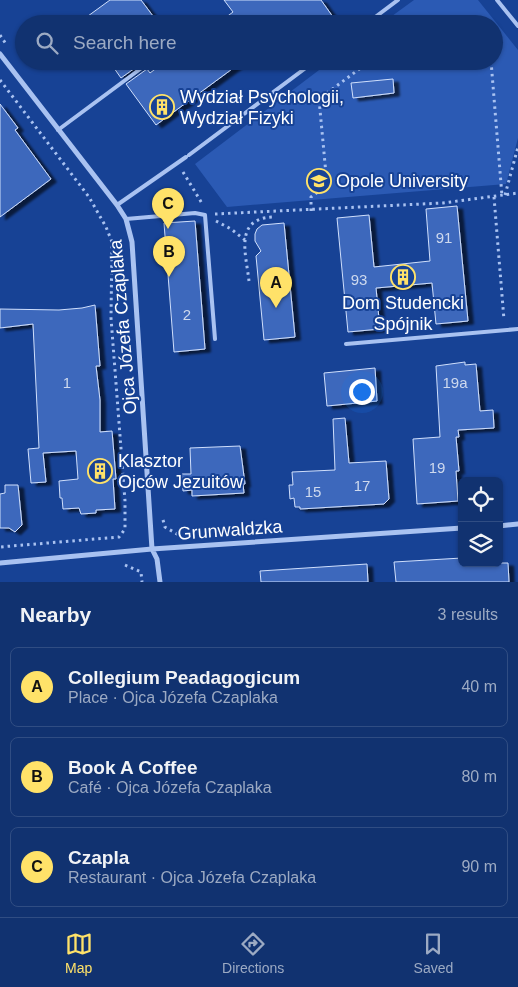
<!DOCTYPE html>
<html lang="en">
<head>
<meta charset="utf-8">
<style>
	body { margin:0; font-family:Helvetica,sans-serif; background:#1e3e78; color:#f1f3f6 }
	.controls { position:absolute; right:15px; bottom:15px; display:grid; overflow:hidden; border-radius:8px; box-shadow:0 1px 4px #0004 }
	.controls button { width:45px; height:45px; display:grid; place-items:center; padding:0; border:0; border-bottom:1px solid #304d83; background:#113270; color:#f1f3f6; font:25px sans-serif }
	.you { position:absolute; left:361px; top:391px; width:18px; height:18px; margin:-12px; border:4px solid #fff; border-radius:50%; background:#1a73e8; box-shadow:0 0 0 8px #1a73e833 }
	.badge { display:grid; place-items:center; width:32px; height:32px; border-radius:50%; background:#ffe269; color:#111; font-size:16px; font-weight:700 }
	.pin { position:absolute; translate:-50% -41px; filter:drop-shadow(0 1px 2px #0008) }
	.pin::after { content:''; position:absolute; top:26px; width:18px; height:15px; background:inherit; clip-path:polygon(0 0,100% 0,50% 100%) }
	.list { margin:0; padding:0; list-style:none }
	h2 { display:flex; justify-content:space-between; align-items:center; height:65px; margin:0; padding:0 20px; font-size:21px }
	h2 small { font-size:16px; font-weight:400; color:#9caac3 }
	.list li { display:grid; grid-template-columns:32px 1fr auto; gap:15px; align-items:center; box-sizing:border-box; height:80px; margin:0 10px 10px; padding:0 10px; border:1px solid #304d83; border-radius:8px }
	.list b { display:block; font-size:19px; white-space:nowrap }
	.list p { margin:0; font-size:16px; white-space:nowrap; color:#9caac3 }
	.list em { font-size:16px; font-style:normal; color:#9caac3 }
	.icon { flex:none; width:28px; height:28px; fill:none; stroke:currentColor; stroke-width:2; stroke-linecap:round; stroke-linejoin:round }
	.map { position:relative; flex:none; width:518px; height:582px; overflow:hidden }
	.search { position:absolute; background:#113270; box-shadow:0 1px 4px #0004; left:15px; right:15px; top:15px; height:55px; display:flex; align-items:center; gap:12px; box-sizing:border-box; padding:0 18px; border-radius:28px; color:#9caac3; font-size:19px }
	.sheet { height:335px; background:#113270 }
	nav { display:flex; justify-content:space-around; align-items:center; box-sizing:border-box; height:70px; border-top:1px solid #304d83; background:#113270; font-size:14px; color:#9caac3 }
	nav a { display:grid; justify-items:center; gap:2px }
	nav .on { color:#ffe269 }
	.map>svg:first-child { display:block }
	.green { fill:#2b5ab4 }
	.building { fill:#3c68bc; stroke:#d0dffc; filter:url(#shadow) }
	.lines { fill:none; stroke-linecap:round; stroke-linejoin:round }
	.path { stroke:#a9c2f1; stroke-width:3; stroke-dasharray:2.5 4; stroke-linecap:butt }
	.service { stroke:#a9c2f1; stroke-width:4 }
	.minor { stroke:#a9c2f1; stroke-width:5 }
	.labels { text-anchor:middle; stroke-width:4; stroke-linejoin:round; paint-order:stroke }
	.number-label { font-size:15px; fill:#ced9ee }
	.poi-label { font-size:18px; fill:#fff; stroke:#174295; text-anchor:start }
	.street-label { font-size:18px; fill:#fff; stroke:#174295 }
</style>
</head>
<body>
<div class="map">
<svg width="518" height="582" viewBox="0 0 518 582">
	<defs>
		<filter id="shadow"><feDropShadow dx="5.5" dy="3" stdDeviation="1" flood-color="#0009"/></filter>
	</defs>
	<rect width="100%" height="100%" fill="#174295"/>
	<path class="green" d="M 414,0 L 478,0 L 518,50 L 518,138 L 506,184 L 227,207 L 195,164 L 331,61 L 494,61 L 494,24 L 381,24 Z"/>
	<path class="building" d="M 110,0 L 141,0 L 159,24 L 77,24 Z
		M 224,0 L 321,0 L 338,24 L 217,24 L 233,12 Z
		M 109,61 L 141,61 L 142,63 L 121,78 Z
		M 166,61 L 243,61 L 156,125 L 126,84 L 147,69 L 150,73 Z
		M 393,79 L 394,93 L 353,98 L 351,83 Z
		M 0,104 L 18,128 L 15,130 L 51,179 L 0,217 Z
		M 457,206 L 468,321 L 436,324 L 432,283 L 376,288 L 380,329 L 348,332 L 337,218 L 369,215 L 374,267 L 430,261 L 426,209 Z
		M 195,221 L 205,349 L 174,352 L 164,223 Z
		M 284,223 L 295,337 L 264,340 L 256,256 L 261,251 L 255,241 L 255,234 L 257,229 L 262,225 Z
		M 95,305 L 100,366 L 96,366 L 100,400 L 100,432 L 112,431 L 116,479 L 113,479 L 115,509 L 96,510 L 96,513 L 81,514 L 79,508 L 63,509 L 62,498 L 60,498 L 59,481 L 78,479 L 76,451 L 43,453 L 46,482 L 31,483 L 28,449 L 39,448 L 33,324 L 0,328 L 0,309 L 59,310 L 82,308 Z
		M 465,362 L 465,365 L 476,364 L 480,411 L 493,410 L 494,428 L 458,430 L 459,437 L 456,437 L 459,471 L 456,471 L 458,501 L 417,504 L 413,439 L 440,437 L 436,366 Z
		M 375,368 L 377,401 L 327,406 L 324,373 Z
		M 345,418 L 349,463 L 386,461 L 389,499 L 384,504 L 300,509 L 300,507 L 295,507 L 294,498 L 290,499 L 289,485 L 293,485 L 292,472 L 335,470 L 333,419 Z
		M 240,446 L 245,484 L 243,484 L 244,493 L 192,496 L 192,490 L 183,491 L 182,474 L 191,474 L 190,448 Z
		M 5,485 L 18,485 L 22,525 L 15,532 L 9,528 L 0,528 L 0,494 L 5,493 Z
		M 462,558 L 462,563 L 508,563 L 509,582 L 396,582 L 394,562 Z
		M 367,564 L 368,582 L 261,582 L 260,571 Z"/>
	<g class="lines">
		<path class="path" d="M 0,35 L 6,44
			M 491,61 L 502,196
			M 0,80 L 89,197 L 106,227 L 112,242 L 111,318 L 125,501 L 125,529 L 119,537 L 0,547
			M 183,172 L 203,205
			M 505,195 L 518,147
			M 494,197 L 504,320
			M 311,211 L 311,197 L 327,185 L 319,99 L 370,61
			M 215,214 L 443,203 L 518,193
			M 216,221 L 231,229 L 245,240
			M 249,281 C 246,254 234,219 272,217
			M 163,520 L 165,527 L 177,534 L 179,534
			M 125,565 L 141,572 L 142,582"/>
		<path class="service" d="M 497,0 L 518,26
			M 366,24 L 398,0
			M 58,130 L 151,61
			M 189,155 L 315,61
			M 117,205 L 186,157
			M 126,219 L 195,213 L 205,215 L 215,339
			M 346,344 L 518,329"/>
		<path class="minor" d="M 0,54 L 117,205 L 126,219 L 132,242 L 152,549 L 157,559 L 160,582
			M 499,526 L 518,524
			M 0,563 L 152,549 L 462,528"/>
	</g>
	<defs>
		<symbol id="building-ring" viewBox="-11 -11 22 22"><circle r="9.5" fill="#174295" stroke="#ffe269" stroke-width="1.5"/><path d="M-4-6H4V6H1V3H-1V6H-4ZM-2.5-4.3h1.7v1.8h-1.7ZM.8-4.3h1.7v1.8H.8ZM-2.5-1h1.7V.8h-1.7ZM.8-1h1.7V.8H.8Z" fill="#ffe269"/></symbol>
		<symbol id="university-ring" viewBox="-11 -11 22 22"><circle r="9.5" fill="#174295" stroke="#ffe269" stroke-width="1.5"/><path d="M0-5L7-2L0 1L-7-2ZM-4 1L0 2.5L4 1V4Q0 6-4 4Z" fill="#ffe269"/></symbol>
	</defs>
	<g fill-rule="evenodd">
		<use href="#building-ring" x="148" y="93" width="28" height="28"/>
		<use href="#university-ring" x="305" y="167" width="28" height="28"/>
		<use href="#building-ring" x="389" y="263" width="28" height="28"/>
		<use href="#building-ring" x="86" y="457" width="28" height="28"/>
	</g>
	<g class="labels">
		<g class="number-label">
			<text x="444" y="243">91</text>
			<text x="359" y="285">93</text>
			<text x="187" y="320">2</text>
			<text x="67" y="388">1</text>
			<text x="455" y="388">19a</text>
			<text x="437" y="473">19</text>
			<text x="362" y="491">17</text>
			<text x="313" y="497">15</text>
		</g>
		<g class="poi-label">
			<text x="180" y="103">Wydział Psychologii,<tspan x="180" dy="21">Wydział Fizyki</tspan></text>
			<text x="336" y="187">Opole University</text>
			<text x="403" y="309" text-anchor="middle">Dom Studencki<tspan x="403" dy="21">Spójnik</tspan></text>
			<text x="118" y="467">Klasztor<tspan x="118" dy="21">Ojców Jezuitów</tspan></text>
		</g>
		<g class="street-label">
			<text transform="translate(123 327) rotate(-95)" y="6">Ojca Józefa Czaplaka</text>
			<text transform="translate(230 530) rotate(-4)" y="6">Grunwaldzka</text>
		</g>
	</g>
</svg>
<div class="controls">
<button><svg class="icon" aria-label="locate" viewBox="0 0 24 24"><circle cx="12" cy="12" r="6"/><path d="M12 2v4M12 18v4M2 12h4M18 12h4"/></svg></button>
<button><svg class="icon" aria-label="layers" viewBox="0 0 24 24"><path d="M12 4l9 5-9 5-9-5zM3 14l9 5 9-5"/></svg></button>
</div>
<div class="you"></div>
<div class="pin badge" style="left:276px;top:308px">A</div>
<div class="pin badge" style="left:169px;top:277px">B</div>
<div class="pin badge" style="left:168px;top:229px">C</div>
<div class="search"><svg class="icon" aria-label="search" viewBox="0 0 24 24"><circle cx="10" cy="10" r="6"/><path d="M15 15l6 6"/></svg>Search here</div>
</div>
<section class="sheet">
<h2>Nearby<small>3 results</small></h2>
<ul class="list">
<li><span class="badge">A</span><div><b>Collegium Peadagogicum</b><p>Place · Ojca Józefa Czaplaka</p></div><em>40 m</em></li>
<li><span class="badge">B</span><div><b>Book A Coffee</b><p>Café · Ojca Józefa Czaplaka</p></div><em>80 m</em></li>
<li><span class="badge">C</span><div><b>Czapla</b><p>Restaurant · Ojca Józefa Czaplaka</p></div><em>90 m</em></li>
</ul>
</section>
<nav>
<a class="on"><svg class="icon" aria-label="map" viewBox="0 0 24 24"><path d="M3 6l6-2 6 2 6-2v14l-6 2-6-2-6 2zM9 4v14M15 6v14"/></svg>Map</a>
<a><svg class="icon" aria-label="directions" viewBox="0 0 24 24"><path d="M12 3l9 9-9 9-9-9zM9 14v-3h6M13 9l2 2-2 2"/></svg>Directions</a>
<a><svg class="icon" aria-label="saved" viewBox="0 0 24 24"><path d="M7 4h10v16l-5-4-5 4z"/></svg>Saved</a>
</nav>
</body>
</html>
